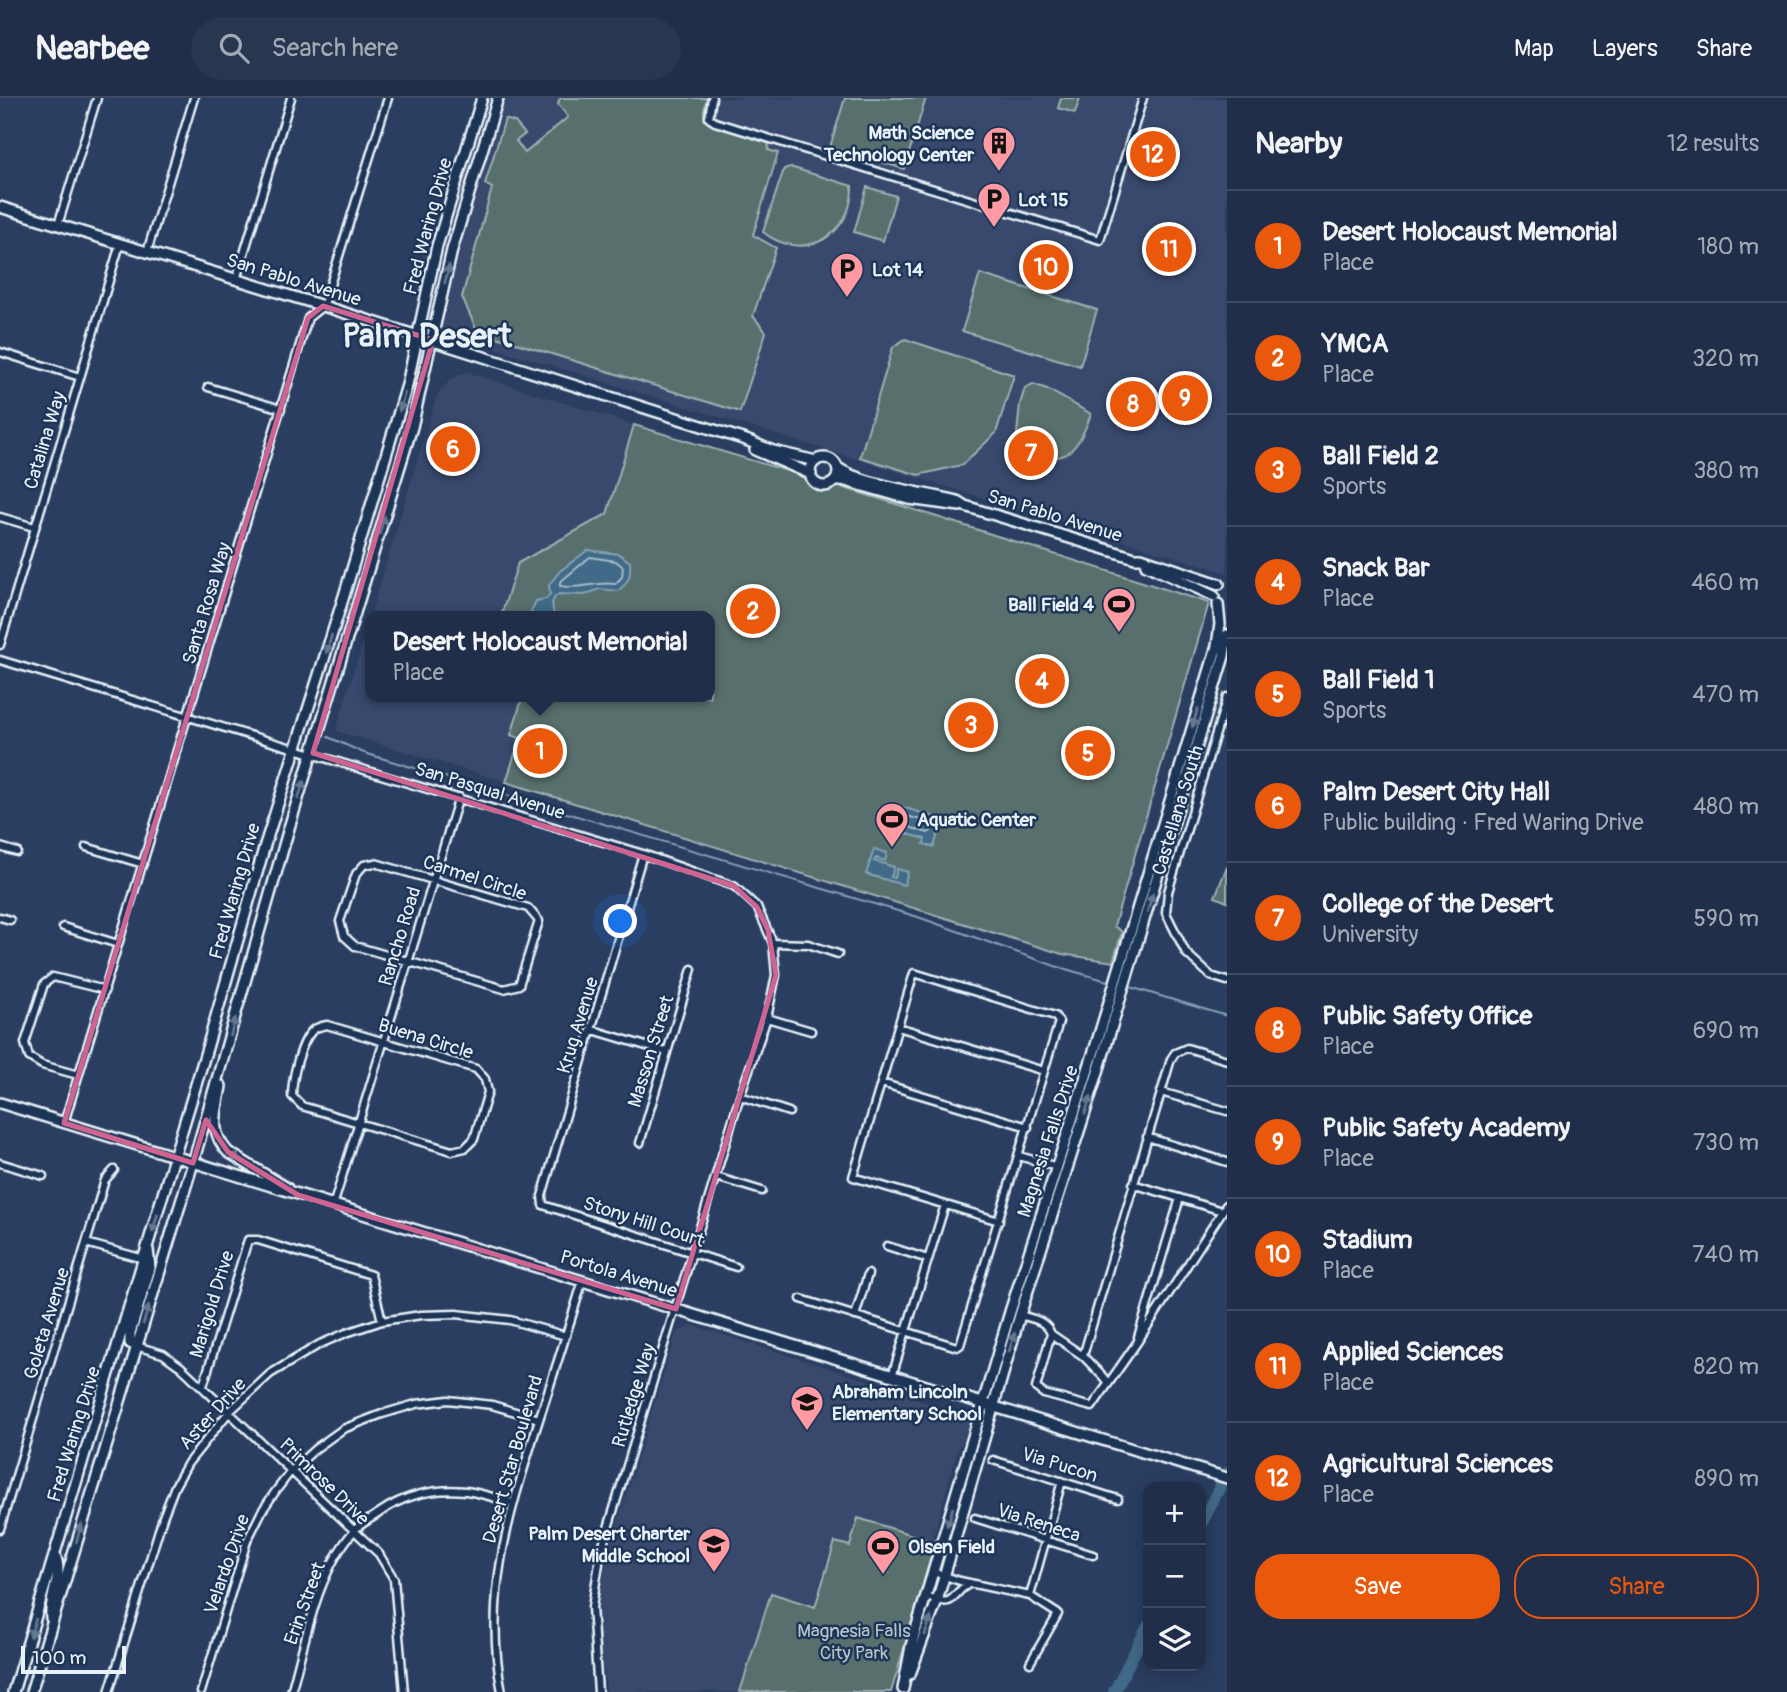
<!DOCTYPE html>
<html lang="en">
<head>
<meta charset="utf-8">
<style>
	body { margin:0; font-family:Pangolin,sans-serif; background:#283650; color:#f1f3f6 }
	.controls { position:absolute; right:21px; bottom:21px; display:grid; overflow:hidden; border-radius:14px; box-shadow:0 4px 18px #0003 }
	.controls button { width:63px; height:63px; display:grid; place-items:center; padding:0; border:0; border-bottom:2px solid #3d4a61; background:#202e49; color:#f1f3f6; font:35px sans-serif }
	.scale { position:absolute; left:21px; bottom:18px; width:105px; box-sizing:border-box; padding-left:7px; border:4px solid #e8f1f8; border-top:0; font-size:19px; line-height:24px; white-space:nowrap; color:#e8f1f8; -webkit-text-stroke:5px #1d3557; paint-order:stroke }
	.you { position:absolute; left:621px; top:824px; width:24px; height:24px; margin:-18px; border:5px solid #fff; border-radius:50%; background:#1a73e8; box-shadow:0 0 0 10px #1a73e833 }
	.badge { display:grid; place-items:center; width:46px; height:46px; border-radius:50%; background:#ea580c; color:#fff; font-size:23px; font-weight:700 }
	.pin { position:absolute; translate:-50% -50%; border:4px solid #fff; box-shadow:0 2px 7px #0006 }
	.popup { position:absolute; left:365px; top:513px; width:350px; height:91px; box-sizing:border-box; display:grid; place-content:center; border-radius:14px; background:#202e49; filter:drop-shadow(0 2px 5px #0005); font-size:23px; white-space:nowrap; color:#a2a8b4 }
	.popup b { font-size:26px; color:#f1f3f6 }
	.popup::after { content:''; position:absolute; left:50%; top:100%; margin-left:-14px; border:14px solid transparent; border-top-color:#202e49 }
	.list { margin:0; padding:0; list-style:none }
	h2 { display:flex; justify-content:space-between; align-items:center; height:91px; margin:0; padding:0 28px; font-size:30px }
	h2 small { font-size:23px; font-weight:400; color:#a2a8b4 }
	.list li { display:grid; grid-template-columns:46px 1fr auto; gap:21px; align-items:center; box-sizing:border-box; height:112px; padding:0 28px; border-top:2px solid #3d4a61 }
	.list b { display:block; font-size:26px; white-space:nowrap }
	.list p { margin:0; font-size:23px; white-space:nowrap; color:#a2a8b4 }
	.list em { font-size:23px; font-style:normal; color:#a2a8b4 }
	.actions { display:flex; gap:14px; padding:21px 28px }
	.actions a { flex:1; padding:16px 0; border:2px solid #ea580c; border-radius:28px; text-align:center; font-size:24px; color:#ea580c }
	.actions .main { background:#ea580c; color:#fff }
	.icon { flex:none; width:38px; height:38px; fill:none; stroke:currentColor; stroke-width:2; stroke-linecap:round; stroke-linejoin:round }
	.map { position:relative; flex:none; width:1227px; height:1594px; overflow:hidden }
	header { display:flex; align-items:center; gap:42px; box-sizing:border-box; height:98px; padding:0 35px; background:#202e49; border-bottom:2px solid #3d4a61 }
	header strong { font-size:33px }
	nav { display:flex; gap:38px; margin-inline-start:auto; font-size:24px }
	.search { width:490px; height:63px; background:#283650; display:flex; align-items:center; gap:18px; box-sizing:border-box; padding:0 24px; border-radius:38px; color:#a2a8b4; font-size:26px }
	main { display:flex }
	aside { flex:1; background:#202e49 }
	.map>svg:first-child { display:block }
	.built { fill:#39496d }
	.green { fill:#58706d; stroke:#a0b0b2; stroke-width:2 }
	.water { fill:#406b87; stroke:#83a1b4; stroke-width:2 }
	.lines { fill:none; stroke-linecap:round; stroke-linejoin:round }
	.shore { stroke:#a5bbcb; stroke-width:2 }
	.stream { stroke:#83a1b4; stroke-width:2 }
	.river { stroke:#406b87; stroke-width:12 }
	.street-casing { stroke:#e8f1f8; stroke-width:11 }
	.secondary-casing { stroke:#e8f1f8; stroke-width:14 }
	.street { stroke:#1d3557; stroke-width:6 }
	.secondary { stroke:#1d3557; stroke-width:9 }
	.oneway { fill:#64778f }
	.marked { fill:none; stroke:#cf6492; stroke-width:5; stroke-linejoin:round }
	.labels { text-anchor:middle; stroke-width:5; stroke-linejoin:round; paint-order:stroke }
	.poi-label { font-size:19px; font-weight:bold; fill:#e8f1f8; stroke:#1d3557; text-anchor:start }
	.street-label { font-size:19px; fill:#e8f1f8; stroke:#1d3557 }
	.park-label { font-size:19px; fill:#b6c4c7; stroke:#1d3557 }
	.town-label { font-size:33px; font-weight:bold; fill:#e8f1f8; stroke:#1d3557 }
</style>
</head>
<body>
<header>
<strong>Nearbee</strong>
<div class="search"><svg class="icon" aria-label="search" viewBox="0 0 24 24"><circle cx="10" cy="10" r="6"/><path d="M15 15l6 6"/></svg>Search here</div>
<nav><a>Map</a><a>Layers</a><a>Share</a></nav>
</header>
<main>
<div class="map">
<svg width="1227" height="1594" viewBox="0 0 1227 1594">
	<rect width="100%" height="100%" fill="#2a3e61"/>
	<filter id="ink" filterUnits="userSpaceOnUse"><feTurbulence type="fractalNoise" baseFrequency=".0143" numOctaves="2"/><feDisplacementMap in="SourceGraphic" scale="14" xChannelSelector="R" yChannelSelector="G"/><feConvolveMatrix kernelMatrix="1 2 1 2 8 2 1 2 1" color-interpolation-filters="sRGB"/></filter>
	<g filter="url(#ink)">
		<path class="built" d="M 504,0 L 1227,0 L 1227,475 L 442,234 L 458,152 Z
			M 467,274 L 634,327 L 607,416 L 518,465 L 501,518 L 370,518 L 370,599 L 518,599 L 521,604 L 511,637 L 520,640 L 506,684 L 336,633 L 437,297 L 451,281 Z
			M 692,1227 L 901,1293 L 921,1303 L 963,1316 L 969,1323 L 965,1341 L 959,1348 L 932,1443 L 858,1420 L 850,1448 L 836,1444 L 815,1509 L 771,1496 L 740,1594 L 607,1594 L 597,1532 L 598,1500 L 608,1457 L 676,1235 Z"/>
		<path class="green" d="M 560,0 L 707,0 C 704,10 701,18 709,26 L 769,45 L 768,52 L 778,55 L 753,137 L 776,150 L 753,218 L 766,234 L 740,314 L 477,233 L 462,199 L 492,90 L 485,86 L 505,21 L 515,24 L 525,36 L 516,43 L 525,55 L 568,19 L 558,6 Z
			M 845,0 L 926,0 L 904,71 L 830,49 Z
			M 1061,0 L 1080,0 L 1075,15 L 1058,10 Z
			M 790,69 L 852,88 C 853,138 803,166 763,134 L 784,71 Z
			M 867,89 L 896,98 L 883,143 L 854,134 Z
			M 980,176 L 1097,212 L 1080,268 L 962,233 Z
			M 905,241 L 1014,277 L 996,335 L 962,367 L 918,377 L 860,359 L 893,249 Z
			M 1033,286 L 1047,291 L 1091,316 C 1075,361 1061,367 1015,355 L 1020,306 L 1025,290 Z
			M 634,327 L 877,400 L 1209,505 L 1114,828 L 1122,834 L 1113,864 L 1062,856 L 506,684 L 520,640 L 511,637 L 521,604 L 518,599 L 710,599 L 710,518 L 501,518 L 518,465 L 607,416 Z
			M 1227,768 L 1227,804 L 1215,799 Z
			M 858,1420 L 932,1443 L 935,1447 L 891,1594 L 740,1594 L 771,1495 L 815,1509 L 835,1444 L 850,1448 Z"/>
		<path class="water" d="M 588,452 L 619,456 L 630,464 C 631,478 629,484 618,493 L 599,491 L 585,497 L 559,496 L 555,499 L 552,505 L 554,518 L 529,518 L 536,503 L 546,501 L 550,496 L 549,487 L 560,473 Z
			M 892,706 L 942,721 L 934,749 L 924,746 L 925,741 L 885,729 Z
			M 874,751 L 887,755 L 885,763 L 876,760 L 874,763 L 894,769 L 891,779 L 895,780 L 897,771 L 908,774 L 904,787 L 866,776 Z"/>
		<g class="lines">
			<path class="shore" d="M 590,459 L 616,463 L 623,469 L 622,479 L 615,486 C 596,483 580,492 560,488 L 560,484 Z
				M 900,716 L 931,725 L 931,733 L 928,735 L 896,725 L 896,718 Z"/>
			<path class="stream" d="M 328,639 L 364,655 L 918,819 L 1055,868 L 1111,884
				M 1127,888 L 1227,918"/>
			<path class="river" d="M 1201,1426 L 1227,1375
				M 1114,1594 L 1148,1528"/>
			<defs>
				<path id="street" d="M 712,0 L 709,20 L 715,24 L 1100,142 L 1143,0
					M 58,127 L 97,0
					M 147,154 L 194,0
					M 236,182 L 291,0
					M 0,254 L 80,279
					M 208,289 L 281,311
					M 0,419 L 34,429
					M 0,547 L 120,146
					M 0,562 L 643,756 L 734,788 L 757,809 L 773,845 L 776,877 L 767,920 L 740,998 L 601,1453 L 592,1509 L 598,1594
					M 1227,599 L 1168,794 L 1166,815 L 1186,855 L 1211,878 L 1227,883
					M 0,749 L 17,754
					M 86,749 L 143,766
					M 643,756 L 542,1098 L 543,1107 L 736,1169
					M 375,765 L 528,810 L 539,823 L 519,887 L 504,891 L 355,848 L 344,838 L 340,823 L 356,776 L 364,767 Z
					M 0,819 L 10,822
					M 63,829 L 118,846
					M 773,845 L 808,846 L 838,856
					M 767,920 L 811,933
					M 327,927 L 476,971 L 485,981 L 488,994 L 474,1041 L 465,1050 L 452,1053 L 302,1008 L 292,998 C 292,981 300,945 312,933 C 316,929 321,928 327,927 Z
					M 898,929 L 1044,973
					M 593,932 L 666,954
					M 78,977 L 42,967 L 29,959 L 25,945 L 44,886 L 53,879 L 105,892
					M 881,985 L 1028,1029
					M 1161,994 L 1227,1013
					M 740,998 L 789,1014
					M 64,1025 L 308,220 L 323,208 L 325,203 L 388,0
					M 1147,1039 L 1227,1064
					M 640,1045 L 692,871
					M 1019,1058 L 1057,1069
					M 0,1065 L 43,1078
					M 716,1079 L 762,1093
					M 1133,1086 L 1222,1113
					M 333,1108 L 459,699
					M 86,1145 L 144,1161
					M 887,1148 L 928,1161
					M 801,1201 L 957,1249 L 960,1247 L 1059,924 L 1055,918 L 914,875 L 853,1079 L 999,1123
					M 1019,1217 C 1033,1221 1046,1222 1051,1236
					M 855,1218 L 868,1176
					M 1138,1239 L 1180,1100
					M 136,1248 L 163,1256 L 181,1269 L 379,1456 L 394,1481 L 404,1594
					M 1083,1258 L 1051,1236 L 1036,1290 L 1044,1296 L 1092,1309 L 1136,1246 L 1227,1106
					M 892,1278 L 945,1107
					M 1109,1285 L 1083,1258 L 1171,961 L 1175,955 L 1187,950 L 1227,962
					M 203,1288 L 248,1142 L 258,1142 L 371,1177 L 382,1223
					M 993,1362 L 1118,1401
					M 975,1420 L 1093,1457
					M 0,1431 L 105,1082 L 114,1072
					M 933,1474 L 960,1483 L 1030,1498 L 1058,1516 L 1030,1565
					M 1030,1498 L 1062,1383
					M 926,1499 C 959,1510 946,1499 970,1485
					M 109,1594 L 163,1419 L 175,1388 L 188,1365 L 229,1314 L 270,1276 L 320,1246 L 346,1235 L 382,1223 L 421,1217 L 456,1216 L 510,1222 L 566,1238
					M 201,1594 L 247,1443 L 262,1413 L 275,1394 L 291,1373 L 315,1351 L 343,1331 L 382,1316 L 416,1306 L 448,1302 L 492,1307 L 539,1321
					M 291,1594 C 306,1542 316,1477 353,1434 C 359,1426 371,1421 379,1415 C 404,1397 435,1390 466,1393 C 482,1395 498,1401 513,1405
					M 502,1594 C 483,1499 508,1420 536,1331 C 552,1281 568,1232 583,1182"/>
				<path id="secondary" d="M 0,109 L 323,208 L 746,342 L 773,353 L 816,363
					M 755,352 L 811,376
					M810 374a14 14 0 1 1 28 0a14 14 0 1 1-28 0Z
					M 837,369 C 861,387 926,395 957,403 L 965,408 L 1135,460 L 1141,460 L 1219,486
					M 834,384 L 842,382 L 909,401 L 960,408
					M 1146,467 L 1214,498
					M 221,988 C 217,1014 208,1033 228,1054 L 287,1090
					M 0,1005 L 1227,1380
					M 136,1248 L 130,1245 L 130,1235 L 150,1170 L 148,1152
					M 51,1520 C 49,1498 64,1478 55,1457
					M 910,1576 L 937,1503 L 1020,1217 L 1098,974 L 1224,558 L 1227,537
					M 903,1591 L 911,1548 L 1010,1214 L 1096,947 L 1217,548 L 1220,526 L 1218,506
					M 13,1594 L 207,950 L 265,747 L 344,498 L 407,287 L 437,148 L 482,0
					M 31,1594 L 193,1065 L 289,730 L 412,329 L 452,152 L 498,0"/>
			</defs>
			<use href="#street" class="street-casing"/>
			<use href="#secondary" class="secondary-casing"/>
			<use href="#street" class="street"/>
			<use href="#secondary" class="secondary"/>
		</g>
		<defs><path id="oneway-solid" d="M-6-.8H1V-3.2L6.5 0L1 3.2V.8H-6Z" transform="scale(1.75)"/></defs>
		<g class="oneway">
			<use href="#oneway-solid" transform="translate(447 176) rotate(-76)"/>
			<use href="#oneway-solid" transform="translate(402 304) rotate(107)"/>
			<use href="#oneway-solid" transform="translate(382 427) rotate(-73)"/>
			<use href="#oneway-solid" transform="translate(329 546) rotate(107)"/>
			<use href="#oneway-solid" transform="translate(1195 620) rotate(107)"/>
			<use href="#oneway-solid" transform="translate(301 692) rotate(-72)"/>
			<use href="#oneway-solid" transform="translate(1150 805) rotate(-73)"/>
			<use href="#oneway-solid" transform="translate(233 929) rotate(-74)"/>
			<use href="#oneway-solid" transform="translate(1088 1007) rotate(-72)"/>
			<use href="#oneway-solid" transform="translate(239 1061) rotate(-149)"/>
			<use href="#oneway-solid" transform="translate(155 1125) rotate(106)"/>
			<use href="#oneway-solid" transform="translate(146 1217) rotate(-73)"/>
			<use href="#oneway-solid" transform="translate(1012 1244) rotate(-73)"/>
			<use href="#oneway-solid" transform="translate(950 1419) rotate(107)"/>
			<use href="#oneway-solid" transform="translate(79 1435) rotate(-73)"/>
			<use href="#oneway-solid" transform="translate(928 1528) rotate(-71)"/>
			<use href="#oneway-solid" transform="translate(33 1530) rotate(107)"/>
		</g>
	</g>
	<path class="marked" d="M 323,208 L 433,242 L 313,655 L 734,788 L 757,809 L 768,832 L 776,877 L 676,1211 L 298,1097 L 228,1054 L 206,1022 L 193,1065 L 64,1025 L 308,220 Z"/>
	<defs>
		<symbol id="building-pin" viewBox="-11 -11 22 30"><path d="M0 17L-7.5 6A9.5 9.5 0 1 1 7.5 6Z" fill="#ff9aa2" stroke="#1d3557"/><path d="M-4-6H4V6H1V3H-1V6H-4ZM-2.5-4.3h1.7v1.8h-1.7ZM.8-4.3h1.7v1.8H.8ZM-2.5-1h1.7V.8h-1.7ZM.8-1h1.7V.8H.8Z" fill="#111"/></symbol>
		<symbol id="parking-pin" viewBox="-11 -11 22 30"><path d="M0 17L-7.5 6A9.5 9.5 0 1 1 7.5 6Z" fill="#ff9aa2" stroke="#1d3557"/><path d="M-3.5-5.5H1a3.5 3.5 0 0 1 0 7H-1V5.5H-3.5ZM-1-3.4V-.6H.8a1.4 1.4 0 0 0 0-2.8Z" fill="#111"/></symbol>
		<symbol id="stadium-pin" viewBox="-11 -11 22 30"><path d="M0 17L-7.5 6A9.5 9.5 0 1 1 7.5 6Z" fill="#ff9aa2" stroke="#1d3557"/><path d="M0-5a6.5 5 0 1 0 0 10a6.5 5 0 1 0 0-10ZM-3.5-1.8h7v3.6h-7Z" fill="#111"/></symbol>
		<symbol id="school-pin" viewBox="-11 -11 22 30"><path d="M0 17L-7.5 6A9.5 9.5 0 1 1 7.5 6Z" fill="#ff9aa2" stroke="#1d3557"/><path d="M0-5L7-2L0 1L-7-2ZM-4 1L0 2.5L4 1V4Q0 6-4 4Z" fill="#111"/></symbol>
	</defs>
	<g fill-rule="evenodd">
		<use href="#building-pin" x="980" y="26" width="38" height="52"/>
		<use href="#parking-pin" x="975" y="82" width="38" height="52"/>
		<use href="#parking-pin" x="828" y="152" width="38" height="52"/>
		<use href="#stadium-pin" x="1100" y="487" width="38" height="52"/>
		<use href="#stadium-pin" x="873" y="702" width="38" height="52"/>
		<use href="#school-pin" x="788" y="1285" width="38" height="52"/>
		<use href="#school-pin" x="695" y="1427" width="38" height="52"/>
		<use href="#stadium-pin" x="864" y="1429" width="38" height="52"/>
	</g>
	<g class="labels">
		<g class="poi-label">
			<text x="974" y="41" text-anchor="end">Math Science<tspan x="974" dy="22">Technology Center</tspan></text>
			<text x="1018" y="108">Lot 15</text>
			<text x="872" y="178">Lot 14</text>
			<text x="1094" y="513" text-anchor="end">Ball Field 4</text>
			<text x="917" y="728">Aquatic Center</text>
			<text x="832" y="1300">Abraham Lincoln<tspan x="832" dy="22">Elementary School</tspan></text>
			<text x="690" y="1442" text-anchor="end">Palm Desert Charter<tspan x="690" dy="22">Middle School</tspan></text>
			<text x="908" y="1455">Olsen Field</text>
		</g>
		<g class="street-label">
			<text transform="translate(427 128) rotate(-75)" y="7">Fred Waring Drive</text>
			<text transform="translate(294 181) rotate(17)" y="7">San Pablo Avenue</text>
			<text transform="translate(44 342) rotate(-73)" y="7">Catalina Way</text>
			<text transform="translate(1055 417) rotate(17)" y="7">San Pablo Avenue</text>
			<text transform="translate(206 505) rotate(-73)" y="7">Santa Rosa Way</text>
			<text transform="translate(490 692) rotate(17)" y="7">San Pasqual Avenue</text>
			<text transform="translate(1177 712) rotate(-73)" y="7">Castellana South</text>
			<text transform="translate(475 779) rotate(18)" y="7">Carmel Circle</text>
			<text transform="translate(234 793) rotate(-74)" y="7">Fred Waring Drive</text>
			<text transform="translate(399 838) rotate(-73)" y="7">Rancho Road</text>
			<text transform="translate(577 927) rotate(-73)" y="7">Krug Avenue</text>
			<text transform="translate(426 940) rotate(17)" y="7">Buena Circle</text>
			<text transform="translate(650 953) rotate(-73)" y="7">Masson Street</text>
			<text transform="translate(1047 1043) rotate(-72)" y="7">Magnesia Falls Drive</text>
			<text transform="translate(644 1123) rotate(18)" y="7">Stony Hill Court</text>
			<text transform="translate(619 1175) rotate(17)" y="7">Portola Avenue</text>
			<text transform="translate(211 1206) rotate(-73)" y="7">Marigold Drive</text>
			<text transform="translate(46 1225) rotate(-73)" y="7">Goleta Avenue</text>
			<text transform="translate(633 1297) rotate(-73)" y="7">Rutledge Way</text>
			<text transform="translate(212 1315) rotate(-48)" y="7">Aster Drive</text>
			<text transform="translate(73 1336) rotate(-73)" y="7">Fred Waring Drive</text>
			<text transform="translate(512 1361) rotate(-74)" y="7">Desert Star Boulevard</text>
			<text transform="translate(1060 1366) rotate(17)" y="7">Via Pucon</text>
			<text transform="translate(325 1383) rotate(44)" y="7">Primrose Drive</text>
			<text transform="translate(1039 1424) rotate(18)" y="7">Via Reneca</text>
			<text transform="translate(226 1466) rotate(-71)" y="7">Velardo Drive</text>
			<text transform="translate(304 1505) rotate(-70)" y="7">Erin Street</text>
		</g>
		<g class="park-label">
			<text x="854" y="1539">Magnesia Falls<tspan x="854" dy="22">City Park</tspan></text>
		</g>
		<g class="town-label">
			<text x="427" y="249">Palm Desert</text>
		</g>
	</g>
</svg>
<div class="controls">
<button>+</button>
<button>−</button>
<button><svg class="icon" aria-label="layers" viewBox="0 0 24 24"><path d="M12 4l9 5-9 5-9-5zM3 14l9 5 9-5"/></svg></button>
</div>
<div class="scale">100 m</div>
<div class="you"></div>
<div class="pin badge" style="left:540px;top:653px">1</div>
<div class="popup"><b>Desert Holocaust Memorial</b>Place</div>
<div class="pin badge" style="left:753px;top:513px">2</div>
<div class="pin badge" style="left:971px;top:627px">3</div>
<div class="pin badge" style="left:1042px;top:583px">4</div>
<div class="pin badge" style="left:1088px;top:655px">5</div>
<div class="pin badge" style="left:453px;top:351px">6</div>
<div class="pin badge" style="left:1031px;top:355px">7</div>
<div class="pin badge" style="left:1133px;top:306px">8</div>
<div class="pin badge" style="left:1185px;top:300px">9</div>
<div class="pin badge" style="left:1046px;top:169px">10</div>
<div class="pin badge" style="left:1169px;top:151px">11</div>
<div class="pin badge" style="left:1153px;top:56px">12</div>
</div>
<aside>
<h2>Nearby<small>12 results</small></h2>
<ul class="list">
<li><span class="badge">1</span><div><b>Desert Holocaust Memorial</b><p>Place</p></div><em>180 m</em></li>
<li><span class="badge">2</span><div><b>YMCA</b><p>Place</p></div><em>320 m</em></li>
<li><span class="badge">3</span><div><b>Ball Field 2</b><p>Sports</p></div><em>380 m</em></li>
<li><span class="badge">4</span><div><b>Snack Bar</b><p>Place</p></div><em>460 m</em></li>
<li><span class="badge">5</span><div><b>Ball Field 1</b><p>Sports</p></div><em>470 m</em></li>
<li><span class="badge">6</span><div><b>Palm Desert City Hall</b><p>Public building · Fred Waring Drive</p></div><em>480 m</em></li>
<li><span class="badge">7</span><div><b>College of the Desert</b><p>University</p></div><em>590 m</em></li>
<li><span class="badge">8</span><div><b>Public Safety Office</b><p>Place</p></div><em>690 m</em></li>
<li><span class="badge">9</span><div><b>Public Safety Academy</b><p>Place</p></div><em>730 m</em></li>
<li><span class="badge">10</span><div><b>Stadium</b><p>Place</p></div><em>740 m</em></li>
<li><span class="badge">11</span><div><b>Applied Sciences</b><p>Place</p></div><em>820 m</em></li>
<li><span class="badge">12</span><div><b>Agricultural Sciences</b><p>Place</p></div><em>890 m</em></li>
</ul>
<div class="actions"><a class="main">Save</a><a>Share</a></div>
</aside>
</main>
</body>
</html>
